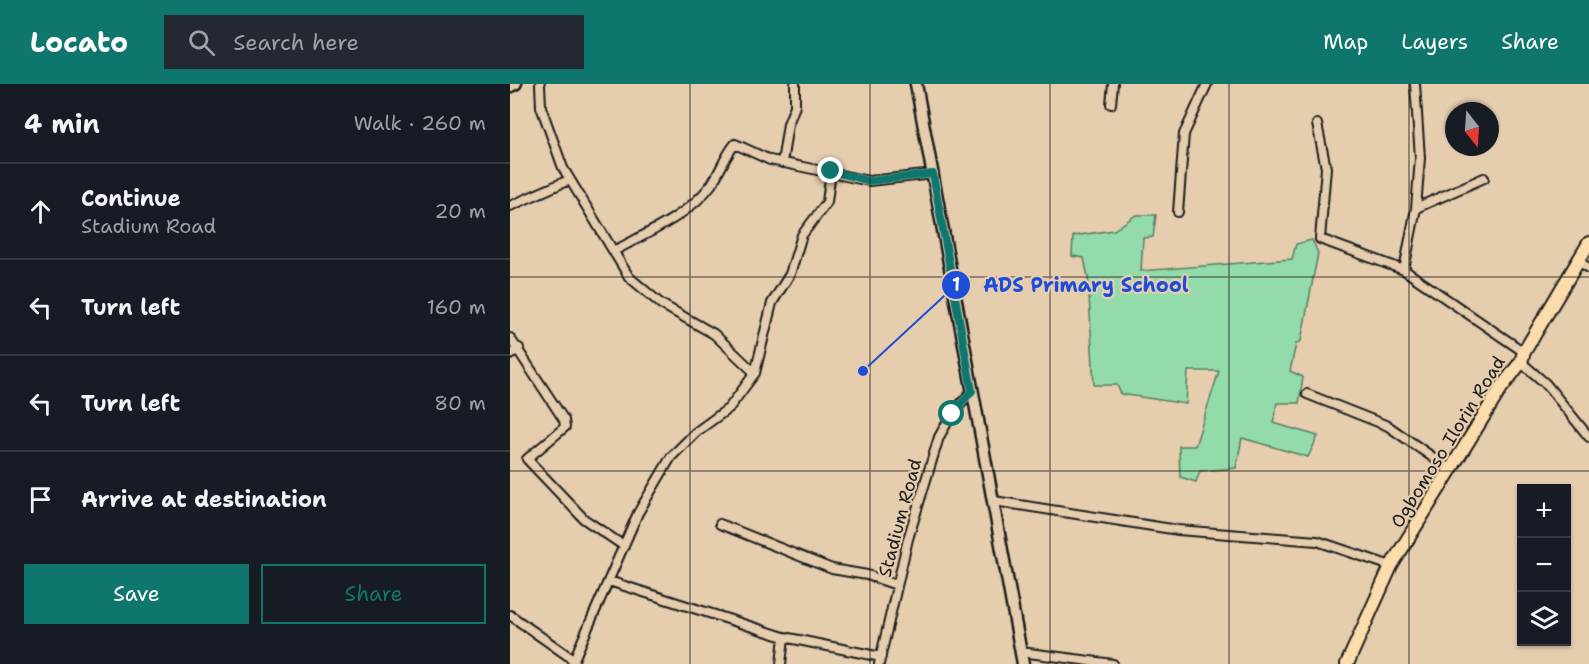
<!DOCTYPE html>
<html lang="en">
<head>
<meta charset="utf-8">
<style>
	body { margin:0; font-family:"Shantell Sans",sans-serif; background:#242831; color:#f1f3f6 }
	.controls { position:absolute; right:18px; bottom:18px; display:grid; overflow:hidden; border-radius:0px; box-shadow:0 2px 4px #0004 }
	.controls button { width:54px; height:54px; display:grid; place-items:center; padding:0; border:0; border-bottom:2px solid #363941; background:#171b24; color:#f1f3f6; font:30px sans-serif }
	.compass { position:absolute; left:935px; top:18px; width:54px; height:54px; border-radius:50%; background:#171b24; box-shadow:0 2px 4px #0004; rotate:163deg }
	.stop { position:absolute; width:18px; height:18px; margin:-14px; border:4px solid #0f766e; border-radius:50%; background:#fff }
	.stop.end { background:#0f766e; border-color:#fff; box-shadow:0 2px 6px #0008 }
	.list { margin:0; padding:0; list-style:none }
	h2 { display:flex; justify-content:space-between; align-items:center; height:78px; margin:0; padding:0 24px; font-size:26px }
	h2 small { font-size:20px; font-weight:400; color:#9ea1a6 }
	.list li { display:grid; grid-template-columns:39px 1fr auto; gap:18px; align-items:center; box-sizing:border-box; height:96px; padding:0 24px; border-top:2px solid #363941 }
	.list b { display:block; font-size:22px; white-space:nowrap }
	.list p { margin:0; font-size:20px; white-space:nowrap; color:#9ea1a6 }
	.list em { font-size:20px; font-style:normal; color:#9ea1a6 }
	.actions { display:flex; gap:12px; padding:18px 24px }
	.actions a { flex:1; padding:14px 0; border:2px solid #0f766e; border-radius:0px; text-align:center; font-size:21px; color:#0f766e }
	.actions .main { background:#0f766e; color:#fff }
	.icon { flex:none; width:33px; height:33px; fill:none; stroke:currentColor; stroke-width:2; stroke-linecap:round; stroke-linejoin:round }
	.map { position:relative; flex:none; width:1079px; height:580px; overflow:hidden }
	header { display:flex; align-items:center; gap:36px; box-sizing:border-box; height:84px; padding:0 30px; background:#0f766e; color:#fff }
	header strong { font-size:28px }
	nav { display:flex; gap:33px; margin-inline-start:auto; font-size:21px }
	.search { width:420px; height:54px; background:#242831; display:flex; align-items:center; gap:15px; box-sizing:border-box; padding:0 21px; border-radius:0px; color:#9ea1a6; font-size:22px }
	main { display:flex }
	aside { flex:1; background:#171b24 }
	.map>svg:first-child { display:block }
	.green { fill:#93dbaa; stroke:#587c63; stroke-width:1.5 }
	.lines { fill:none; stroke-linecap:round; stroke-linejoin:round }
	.minor-casing { stroke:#1c1c1c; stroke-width:12 }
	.tertiary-casing { stroke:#1c1c1c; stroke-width:14 }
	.secondary-casing { stroke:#1c1c1c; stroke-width:15 }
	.trunk-casing { stroke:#1c1c1c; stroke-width:16 }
	.minor { stroke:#e5cdae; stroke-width:8 }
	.tertiary { stroke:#e5cdae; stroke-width:9 }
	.secondary { stroke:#e5cdae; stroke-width:10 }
	.trunk { stroke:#fcdcac; stroke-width:12 }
	.route { stroke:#0f766e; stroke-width:8 }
	.grid { fill:none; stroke:#1c1c1c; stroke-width:1.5; stroke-opacity:0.55 }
	.labels { text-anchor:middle; stroke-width:4.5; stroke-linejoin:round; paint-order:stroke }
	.street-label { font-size:18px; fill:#1c1c1c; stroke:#e5cdae }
	.leader { fill:none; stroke:#1d4ed8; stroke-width:2 }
	.callout-dot { fill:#1d4ed8; stroke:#e5cdae; stroke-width:2 }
	.mark-label { font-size:18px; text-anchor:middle; font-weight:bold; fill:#fff }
	.callout-label { font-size:20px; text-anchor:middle; font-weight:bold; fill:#1d4ed8; stroke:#e5cdae; stroke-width:4.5; stroke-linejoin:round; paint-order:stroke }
</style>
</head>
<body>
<header>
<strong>Locato</strong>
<div class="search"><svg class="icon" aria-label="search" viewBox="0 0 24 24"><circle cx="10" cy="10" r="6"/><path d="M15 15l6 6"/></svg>Search here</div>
<nav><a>Map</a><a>Layers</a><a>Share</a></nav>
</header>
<main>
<aside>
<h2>4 min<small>Walk · 260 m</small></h2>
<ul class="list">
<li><svg class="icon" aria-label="ahead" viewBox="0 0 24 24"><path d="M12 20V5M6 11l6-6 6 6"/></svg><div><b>Continue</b><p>Stadium Road</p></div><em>20 m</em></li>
<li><svg class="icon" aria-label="left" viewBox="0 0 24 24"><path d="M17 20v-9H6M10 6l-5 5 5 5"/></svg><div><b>Turn left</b></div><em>160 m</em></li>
<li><svg class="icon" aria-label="left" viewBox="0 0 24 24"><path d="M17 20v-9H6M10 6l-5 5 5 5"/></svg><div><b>Turn left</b></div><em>80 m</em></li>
<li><svg class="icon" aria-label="arrive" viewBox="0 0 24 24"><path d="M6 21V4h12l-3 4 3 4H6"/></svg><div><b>Arrive at destination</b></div></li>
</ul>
<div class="actions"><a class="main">Save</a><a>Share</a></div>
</aside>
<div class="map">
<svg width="1079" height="580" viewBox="0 0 1079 580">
	<rect width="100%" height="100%" fill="#e5cdae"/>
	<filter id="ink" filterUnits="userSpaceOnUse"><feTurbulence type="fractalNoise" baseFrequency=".0167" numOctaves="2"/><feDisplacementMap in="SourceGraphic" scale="12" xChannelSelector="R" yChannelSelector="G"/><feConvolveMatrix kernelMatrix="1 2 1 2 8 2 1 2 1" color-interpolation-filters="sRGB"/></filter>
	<g filter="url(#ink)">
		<path class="green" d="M 626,131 L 646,131 L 643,153 L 633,154 L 631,187 L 782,175 L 786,160 L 802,156 L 808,169 L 791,257 L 786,260 L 780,287 L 793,293 L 789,319 L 767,319 L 763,339 L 808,352 L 798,373 L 732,354 L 726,384 L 690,387 L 686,398 L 670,393 L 669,362 L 685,362 L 709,287 L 678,287 L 676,320 L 611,310 L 607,301 L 584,301 L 578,193 L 574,174 L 562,172 L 563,152 L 604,146 Z"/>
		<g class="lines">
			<defs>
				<path id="minor" d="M 30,0 L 31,23 L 53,84 L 119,193 L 151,220 L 204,250 L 245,289
					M 601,20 L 603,0
					M 807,40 L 816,84 L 810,155 L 894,186 L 1014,268
					M 272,79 L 278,40 L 285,22 L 285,0
					M 0,122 L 59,96
					M 906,124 L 974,94
					M 668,128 L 674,50 L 697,0
					M 104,167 C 137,149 178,132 201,101 C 210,88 215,72 225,60 L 260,76 L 359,97 L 424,90
					M 1068,177 L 1079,184
					M 894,186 L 906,124 L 910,74 L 905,0
					M 0,254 L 54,336 L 55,343 L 17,375 L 74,435 L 114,462
					M 0,271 L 9,264
					M 1011,278 L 1036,300 L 1079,353
					M 797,310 L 878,342 L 941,386
					M 484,417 L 668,446 L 807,457 L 881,482
					M 210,440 L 322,485 L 357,491 L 387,501
					M 99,497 L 274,553 L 371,573
					M 0,531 L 64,576
					M 511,568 L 603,580
					M 62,580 L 128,429 L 161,373 L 186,348 L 219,324 L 245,289 L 262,219 L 280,190 L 292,151 L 317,118 L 321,87
					M 271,580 L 274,553
					M 369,580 L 398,455 L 429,353 L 442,330 L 462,307"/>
				<path id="tertiary" d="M 0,3 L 6,0"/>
				<path id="secondary" d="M 406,0 L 513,580"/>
				<path id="trunk" d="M 837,580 L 881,482 L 991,304 L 1011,278 L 1014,268 L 1079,159"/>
			</defs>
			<use href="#minor" class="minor-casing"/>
			<use href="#tertiary" class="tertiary-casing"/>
			<use href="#secondary" class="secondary-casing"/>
			<use href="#trunk" class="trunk-casing"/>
			<use href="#minor" class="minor"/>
			<use href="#tertiary" class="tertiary"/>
			<use href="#secondary" class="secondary"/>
			<use href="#trunk" class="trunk"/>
		</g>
	</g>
	<g class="lines" filter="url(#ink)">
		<path class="route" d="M 321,87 L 359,97 L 423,90 L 462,307 L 442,330"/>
	</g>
	<path class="grid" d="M 180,0 L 180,580M 360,0 L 360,580M 540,0 L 540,580M 719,0 L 719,580M 899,0 L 899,580M 0,193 L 1079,193M 0,387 L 1079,387"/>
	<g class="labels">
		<g class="street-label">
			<text transform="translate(938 358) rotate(-58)" y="6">Ogbomoso Ilorin Road</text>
			<text transform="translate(390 434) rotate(-75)" y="6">Stadium Road</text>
		</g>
	</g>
	<path class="leader" d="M353 287L446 201"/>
	<g class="callout-dot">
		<circle cx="353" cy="287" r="6"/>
		<circle cx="446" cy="201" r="15"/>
	</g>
	<g class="mark-label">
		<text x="446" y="207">1</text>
	</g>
	<g class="callout-label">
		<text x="576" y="208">ADS Primary School</text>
	</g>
</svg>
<div class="controls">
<button>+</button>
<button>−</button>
<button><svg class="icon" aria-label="layers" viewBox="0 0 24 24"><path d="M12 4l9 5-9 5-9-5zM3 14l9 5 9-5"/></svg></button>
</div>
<svg class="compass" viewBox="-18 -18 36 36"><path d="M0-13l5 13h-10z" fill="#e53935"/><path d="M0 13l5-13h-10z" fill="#9ea1a6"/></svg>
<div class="stop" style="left:442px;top:330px"></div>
<div class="stop end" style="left:321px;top:87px"></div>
</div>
</main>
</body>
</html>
